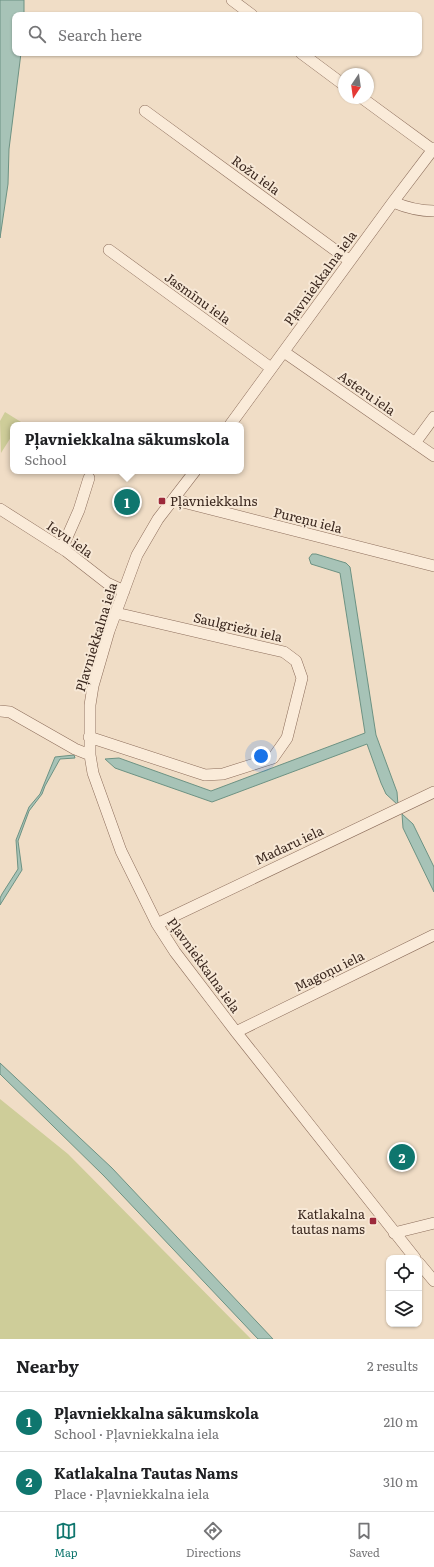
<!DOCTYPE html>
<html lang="en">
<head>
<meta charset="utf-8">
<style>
	body { margin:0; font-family:Literata,serif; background:#f2f2f2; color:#202124 }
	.controls { position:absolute; right:12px; bottom:12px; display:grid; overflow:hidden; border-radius:8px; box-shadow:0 1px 3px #0004 }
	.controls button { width:36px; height:36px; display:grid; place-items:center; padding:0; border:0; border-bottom:1px solid #e0e0e0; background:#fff; color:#202124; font:20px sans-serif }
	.compass { position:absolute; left:338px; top:68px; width:36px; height:36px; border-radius:50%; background:#fff; box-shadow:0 1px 3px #0004; rotate:193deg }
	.you { position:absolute; left:261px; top:756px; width:14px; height:14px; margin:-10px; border:3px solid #fff; border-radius:50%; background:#1a73e8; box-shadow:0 0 0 6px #1a73e833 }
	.badge { display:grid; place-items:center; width:26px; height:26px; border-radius:50%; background:#0f766e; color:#fff; font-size:13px; font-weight:700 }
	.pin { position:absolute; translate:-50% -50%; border:2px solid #fff; box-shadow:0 1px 4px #0006 }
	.popup { position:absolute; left:10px; top:422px; width:234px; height:52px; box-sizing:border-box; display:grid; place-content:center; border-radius:8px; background:#fff; filter:drop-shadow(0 1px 3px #0005); font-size:13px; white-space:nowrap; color:#757577 }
	.popup b { font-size:15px; color:#202124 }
	.popup::after { content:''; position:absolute; left:50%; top:100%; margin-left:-8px; border:8px solid transparent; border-top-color:#fff }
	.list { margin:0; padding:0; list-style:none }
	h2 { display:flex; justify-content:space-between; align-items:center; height:52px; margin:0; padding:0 16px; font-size:17px }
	h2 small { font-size:13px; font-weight:400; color:#757577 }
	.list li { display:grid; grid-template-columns:26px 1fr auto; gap:12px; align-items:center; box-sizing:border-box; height:60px; padding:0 16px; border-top:1px solid #e0e0e0 }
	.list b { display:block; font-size:15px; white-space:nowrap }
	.list p { margin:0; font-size:13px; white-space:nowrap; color:#757577 }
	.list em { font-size:13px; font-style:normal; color:#757577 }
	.icon { flex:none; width:22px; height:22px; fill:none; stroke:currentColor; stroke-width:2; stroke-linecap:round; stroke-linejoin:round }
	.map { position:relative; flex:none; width:434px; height:1339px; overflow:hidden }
	.search { position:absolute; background:#fff; box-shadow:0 1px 3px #0004; left:12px; right:12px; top:12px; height:44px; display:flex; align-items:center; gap:10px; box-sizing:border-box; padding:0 14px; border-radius:8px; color:#757577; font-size:15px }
	.sheet { height:172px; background:#fff }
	nav { display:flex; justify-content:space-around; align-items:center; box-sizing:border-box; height:56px; border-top:1px solid #e0e0e0; background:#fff; font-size:11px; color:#757577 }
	nav a { display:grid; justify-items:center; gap:2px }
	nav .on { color:#0f766e }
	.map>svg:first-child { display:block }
	.green { fill:#cecd99 }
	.water { fill:#a7c3b7; stroke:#6d9283 }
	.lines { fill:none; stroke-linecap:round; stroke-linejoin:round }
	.street-casing { stroke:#8c6d5b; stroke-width:12 }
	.street { stroke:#faebd9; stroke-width:11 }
	.poi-dot { fill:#9c293b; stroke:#f7e8d6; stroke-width:1.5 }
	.labels { text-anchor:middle; stroke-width:4; stroke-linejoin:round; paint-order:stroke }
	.street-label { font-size:13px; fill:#3b281f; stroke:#f7e8d6 }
	.poi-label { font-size:13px; fill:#3b281f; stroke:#f7e8d6; text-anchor:start }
</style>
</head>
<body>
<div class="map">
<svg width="434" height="1339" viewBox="0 0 434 1339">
	<rect width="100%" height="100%" fill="#f0ddc6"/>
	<path class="green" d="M 5,412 L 21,422 L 19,425 L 13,425 L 13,434 L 1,453 L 0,421 Z
		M 0,1099 L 68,1154 L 251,1339 L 0,1339 Z"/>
	<path class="water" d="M 0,0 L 24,0 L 24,15 L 15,15 L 15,53 L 21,53 L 9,149 L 8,184 L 0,238 Z
		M 312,554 L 316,554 L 346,563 L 350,567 L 376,735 L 397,792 L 398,805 L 386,794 L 381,783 L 367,744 L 212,802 L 115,768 L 105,759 L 119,758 L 211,791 L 365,733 L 340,573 L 311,564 L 309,558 Z
		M 74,755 L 75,758 L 60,759 L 45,786 L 42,794 L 29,811 L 18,841 L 22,870 L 0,905 L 0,898 L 2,894 L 18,869 L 16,840 L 29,807 L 40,794 L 55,757 Z
		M 402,814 L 413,824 L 434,867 L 434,892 L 403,828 Z
		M 0,1063 L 112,1168 L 273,1339 L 258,1339 L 104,1176 L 0,1074 Z"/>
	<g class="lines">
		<defs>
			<path id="street" d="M 232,0 L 252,15
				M 301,53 L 344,85
				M 362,98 L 433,150
				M 145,111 L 350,261
				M 393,202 C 407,208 419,211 434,211
				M 109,250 L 271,368
				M 284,352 L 434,456
				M 230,425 L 393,202 L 434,148
				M 415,443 L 434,417
				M 195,471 L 158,519 L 137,555 L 109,631 L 93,686 L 90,705 L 90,755 L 93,773 L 121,851 L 157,924 L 175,952 L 236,1032 L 415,1258
				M 175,497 L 183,502 L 434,566
				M 0,509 L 66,551 L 107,583 L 124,591
				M 59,547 L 64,544 L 79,510 L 89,478
				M 0,711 L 10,712 L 75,749 L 90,755
				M 89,737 L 205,775 L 223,774 L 273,758 L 287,738 L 302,678 L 296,661 L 284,652 L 116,613
				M 157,924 L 434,792
				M 236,1032 L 434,935
				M 394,1233 L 434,1223
				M 419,1263 L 434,1281"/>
		</defs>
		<use href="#street" class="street-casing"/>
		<use href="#street" class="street"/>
	</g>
	<g class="poi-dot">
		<rect x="158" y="497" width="8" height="8" rx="2"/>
		<rect x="369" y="1217" width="8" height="8" rx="2"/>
	</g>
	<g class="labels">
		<g class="street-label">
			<text transform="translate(256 175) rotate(36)" y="5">Rožu iela</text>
			<text transform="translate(320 278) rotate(-54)" y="5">Pļavniekkalna iela</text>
			<text transform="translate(198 298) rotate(36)" y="5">Jasmīnu iela</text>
			<text transform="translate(367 393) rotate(35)" y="5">Asteru iela</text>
			<text transform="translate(308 520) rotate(14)" y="5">Pureņu iela</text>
			<text transform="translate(70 539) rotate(35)" y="5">Ievu iela</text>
			<text transform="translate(238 627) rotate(13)" y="5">Saulgriežu iela</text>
			<text transform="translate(96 637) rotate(-73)" y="5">Pļavniekkalna iela</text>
			<text transform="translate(289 845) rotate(-25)" y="5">Madaru iela</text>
			<text transform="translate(204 965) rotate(54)" y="5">Pļavniekkalna iela</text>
			<text transform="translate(329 971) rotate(-26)" y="5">Magoņu iela</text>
		</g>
		<g class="poi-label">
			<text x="170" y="506">Pļavniekkalns</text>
			<text x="365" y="1219" text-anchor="end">Katlakalna<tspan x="365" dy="15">tautas nams</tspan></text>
		</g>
	</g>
</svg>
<div class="controls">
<button><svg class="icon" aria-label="locate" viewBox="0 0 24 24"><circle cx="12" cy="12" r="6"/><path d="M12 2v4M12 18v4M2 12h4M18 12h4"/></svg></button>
<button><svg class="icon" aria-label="layers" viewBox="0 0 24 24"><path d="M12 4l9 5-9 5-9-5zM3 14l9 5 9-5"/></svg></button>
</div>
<svg class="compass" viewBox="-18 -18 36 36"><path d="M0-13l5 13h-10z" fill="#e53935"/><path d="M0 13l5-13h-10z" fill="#757577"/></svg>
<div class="you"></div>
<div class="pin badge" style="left:127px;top:502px">1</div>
<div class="popup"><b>Pļavniekkalna sākumskola</b>School</div>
<div class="pin badge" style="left:402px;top:1157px">2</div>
<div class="search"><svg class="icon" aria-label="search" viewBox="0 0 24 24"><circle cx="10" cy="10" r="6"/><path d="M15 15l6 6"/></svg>Search here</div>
</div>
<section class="sheet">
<h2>Nearby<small>2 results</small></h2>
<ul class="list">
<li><span class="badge">1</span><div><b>Pļavniekkalna sākumskola</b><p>School · Pļavniekkalna iela</p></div><em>210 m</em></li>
<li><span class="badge">2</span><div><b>Katlakalna Tautas Nams</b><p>Place · Pļavniekkalna iela</p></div><em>310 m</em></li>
</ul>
</section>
<nav>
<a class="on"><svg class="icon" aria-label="map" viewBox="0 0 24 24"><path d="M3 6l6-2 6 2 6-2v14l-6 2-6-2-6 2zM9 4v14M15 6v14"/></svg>Map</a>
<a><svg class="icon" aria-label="directions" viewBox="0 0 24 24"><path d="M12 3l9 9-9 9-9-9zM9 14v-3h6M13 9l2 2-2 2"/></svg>Directions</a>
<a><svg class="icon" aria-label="saved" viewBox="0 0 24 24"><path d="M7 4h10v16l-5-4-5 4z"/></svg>Saved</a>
</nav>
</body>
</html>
